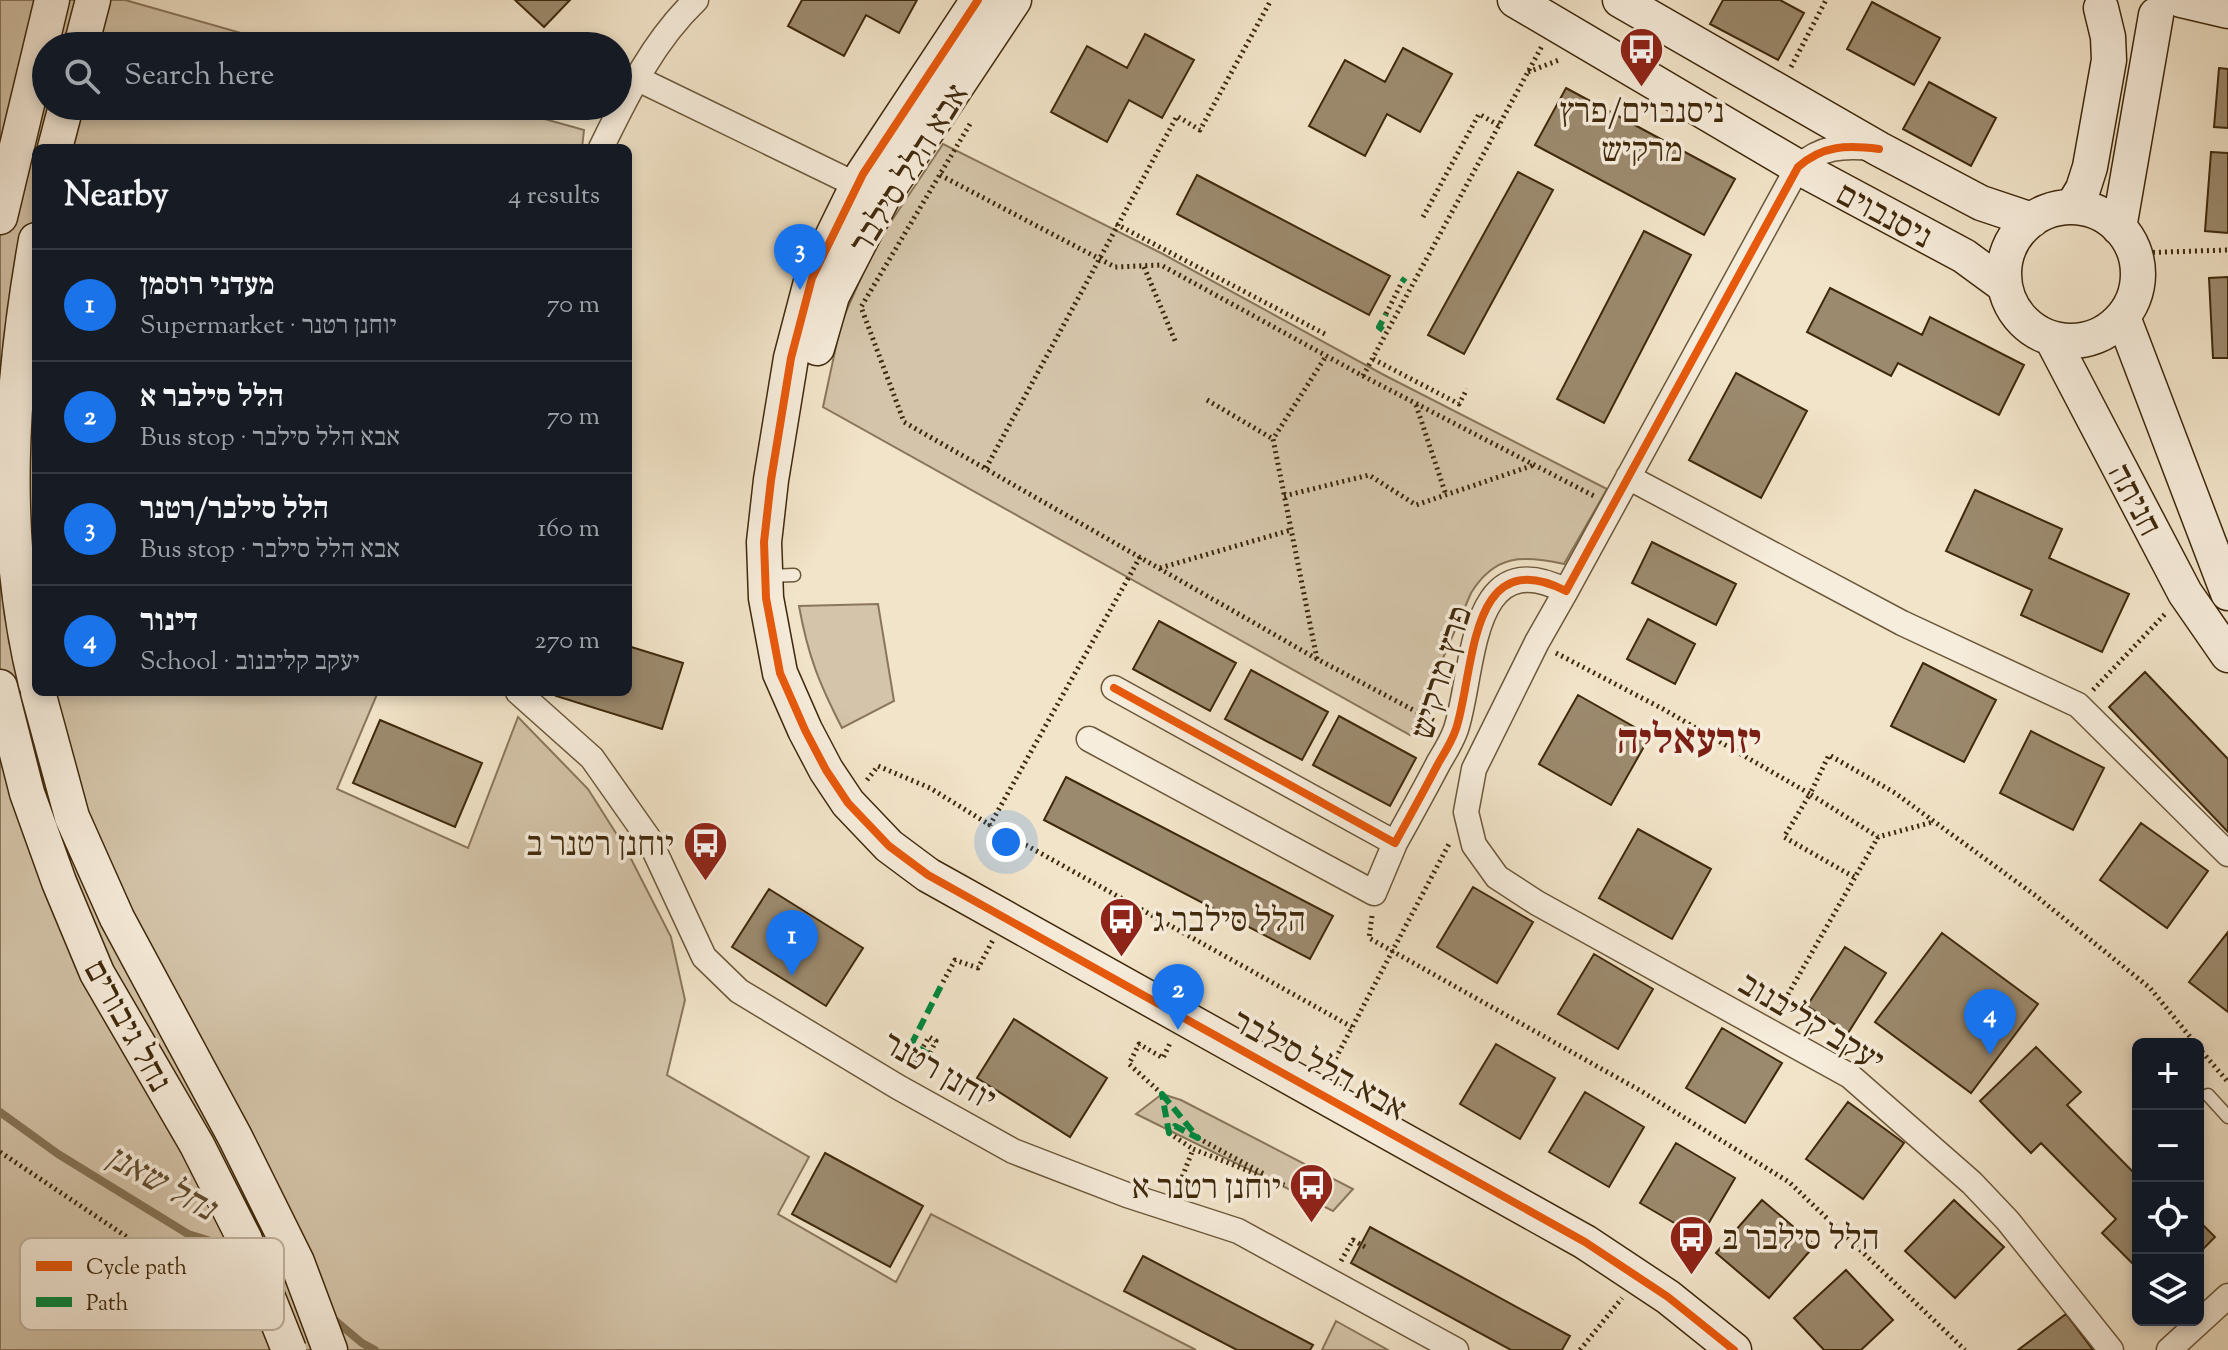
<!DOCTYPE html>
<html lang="en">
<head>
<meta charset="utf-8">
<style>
	body { margin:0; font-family:"Sorts Mill Goudy","Frank Ruhl Libre",serif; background:#20242c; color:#f1f3f6 }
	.controls { position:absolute; right:24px; bottom:24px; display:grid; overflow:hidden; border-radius:12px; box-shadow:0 4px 12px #0003 }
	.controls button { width:72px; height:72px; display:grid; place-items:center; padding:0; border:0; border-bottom:2px solid #363941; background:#171b24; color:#f1f3f6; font:40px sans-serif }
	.you { position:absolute; left:1006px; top:842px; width:28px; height:28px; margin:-20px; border:6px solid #fff; border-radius:50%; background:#1a73e8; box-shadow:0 0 0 12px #1a73e833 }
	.badge { display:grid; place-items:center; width:52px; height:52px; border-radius:50%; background:#1a73e8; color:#fff; font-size:26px; font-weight:700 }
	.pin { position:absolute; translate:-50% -66px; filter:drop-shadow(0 2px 4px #0008) }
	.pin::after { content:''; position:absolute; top:42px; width:28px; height:24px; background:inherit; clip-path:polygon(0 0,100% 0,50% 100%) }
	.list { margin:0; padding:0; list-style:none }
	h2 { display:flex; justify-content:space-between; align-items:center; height:104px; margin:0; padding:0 32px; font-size:34px }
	h2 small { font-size:26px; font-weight:400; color:#9ea1a6 }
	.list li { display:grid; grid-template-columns:52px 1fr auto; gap:24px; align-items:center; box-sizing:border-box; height:112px; padding:0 32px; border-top:2px solid #363941 }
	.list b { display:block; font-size:30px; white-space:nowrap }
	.list p { margin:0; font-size:26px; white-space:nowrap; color:#9ea1a6 }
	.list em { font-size:26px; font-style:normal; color:#9ea1a6 }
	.icon { flex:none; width:44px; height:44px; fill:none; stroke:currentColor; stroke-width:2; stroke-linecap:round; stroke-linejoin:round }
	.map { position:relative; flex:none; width:2228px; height:1350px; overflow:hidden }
	.search { position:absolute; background:#171b24; box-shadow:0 4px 12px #0003; left:32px; top:32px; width:600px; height:88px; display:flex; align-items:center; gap:20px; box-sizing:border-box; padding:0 28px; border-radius:44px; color:#9ea1a6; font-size:30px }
	.panel { position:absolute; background:#171b24; box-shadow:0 4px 12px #0003; left:32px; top:144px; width:600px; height:552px; border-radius:12px }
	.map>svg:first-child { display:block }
	.green { fill:#d4c4a9; stroke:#8a765a; stroke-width:2 }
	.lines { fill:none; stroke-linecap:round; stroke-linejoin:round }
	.stream { stroke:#867356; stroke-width:8 }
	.building { fill:#9c8a6e; stroke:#3f290b; stroke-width:2 }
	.lane-casing { stroke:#6c583a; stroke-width:15 }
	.street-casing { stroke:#6c583a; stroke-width:27 }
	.secondary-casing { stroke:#3f290b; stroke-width:37 }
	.path { stroke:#3f290b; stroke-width:5; stroke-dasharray:2 4; stroke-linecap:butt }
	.lane { stroke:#f7eddc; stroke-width:12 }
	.street { stroke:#f7eddc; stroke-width:24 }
	.secondary { stroke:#f7eddc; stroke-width:34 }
	.secondary-bridge-casing { stroke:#3f290b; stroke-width:37; stroke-linecap:butt }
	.secondary-bridge { stroke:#f7eddc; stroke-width:34 }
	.quiet { stroke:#00873e; stroke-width:6; stroke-dasharray:12 6; stroke-linecap:butt }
	.cycleway-casing { stroke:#f7eddc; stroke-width:13 }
	.cycleway { stroke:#e8590c; stroke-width:8 }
	.labels { text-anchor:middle; stroke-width:7; stroke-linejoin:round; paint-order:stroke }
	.poi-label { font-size:34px; fill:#3f290b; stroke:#f7eddc; text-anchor:end }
	.street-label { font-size:34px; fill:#3f290b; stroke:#f7eddc }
	.water-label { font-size:36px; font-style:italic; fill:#624e30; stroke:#f7eddc }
	.district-label { font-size:42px; font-weight:bold; fill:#7a1f14; stroke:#f7eddc }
	.key { fill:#f7eddc; stroke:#c0b29d; stroke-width:2 }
	.key-label { font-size:22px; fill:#3f290b }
</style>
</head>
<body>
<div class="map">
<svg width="2228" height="1350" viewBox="0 0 2228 1350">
	<rect width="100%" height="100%" fill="#f2e4c9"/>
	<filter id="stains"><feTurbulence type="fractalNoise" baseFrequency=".0025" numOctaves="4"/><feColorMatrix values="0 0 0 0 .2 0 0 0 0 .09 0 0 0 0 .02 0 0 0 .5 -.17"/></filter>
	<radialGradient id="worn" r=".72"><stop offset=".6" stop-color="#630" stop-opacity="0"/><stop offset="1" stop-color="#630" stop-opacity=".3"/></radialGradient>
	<path class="green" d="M 0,0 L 125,0 L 287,46 L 46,46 L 46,106 L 498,106 L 584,130 L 582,148 L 36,148 L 36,692 L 378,692 L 337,789 L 468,848 L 518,717 L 588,789 L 626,849 L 671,937 L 685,1000 L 667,1075 L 809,1157 L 778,1214 L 896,1282 L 931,1214 L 1196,1350 L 0,1350 Z
		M 943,144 L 1163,254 L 1384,375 L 1607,489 L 1564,564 C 1523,555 1495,554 1471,593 L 1410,735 L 823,407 L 841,323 L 876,244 Z
		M 878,604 L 894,701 L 842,728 C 819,683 808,656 799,606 Z
		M 1162,1094 L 1181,1100 L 1353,1189 L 1333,1211 L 1136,1114 Z
		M 1336,1321 L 1388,1350 L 1322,1350 Z"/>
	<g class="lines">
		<path class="stream" d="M 0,1112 L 58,1154 L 188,1234 L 237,1249
			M 270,1266 L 293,1285
			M 331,1317 L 362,1343 L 375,1350"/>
	</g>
	<path class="building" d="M 515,0 L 570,0 L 544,27 Z
		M 802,0 L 917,0 L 899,33 L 866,15 L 844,56 L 788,26 Z
		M 1723,0 L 1780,0 L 1804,13 L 1778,60 L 1710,24 Z
		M 1872,2 L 1940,38 L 1914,85 L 1847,49 Z
		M 1145,34 L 1194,60 L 1162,118 L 1129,100 L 1107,142 L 1051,112 L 1087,46 L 1127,68 Z
		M 1403,48 L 1452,74 L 1420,132 L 1387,114 L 1365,156 L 1309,126 L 1345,60 L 1385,82 Z
		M 2219,68 L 2228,69 L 2228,128 L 2214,127 Z
		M 1929,82 L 1996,118 L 1971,166 L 1903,129 Z
		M 1566,88 L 1735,179 L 1704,235 L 1535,145 Z
		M 2211,152 L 2228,153 L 2228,233 L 2205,231 Z
		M 1518,172 L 1553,190 L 1464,354 L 1428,335 Z
		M 1197,175 L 1390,276 L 1369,315 L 1177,214 Z
		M 1644,231 L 1691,255 L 1604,423 L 1557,399 Z
		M 2228,277 L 2228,358 L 2213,358 L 2209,278 Z
		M 1830,288 L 1922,335 L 1930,317 L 2024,365 L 1999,415 L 1898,363 L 1891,376 L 1807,332 Z
		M 1736,373 L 1807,411 L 1761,498 L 1689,460 Z
		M 1975,490 L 2062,529 L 2049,558 L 2129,594 L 2102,652 L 2021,615 L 2032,590 L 1946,551 Z
		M 1652,542 L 1736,584 L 1716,625 L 1632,583 Z
		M 1648,619 L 1695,644 L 1675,684 L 1627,659 Z
		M 1159,621 L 1236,663 L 1210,711 L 1133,669 Z
		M 628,646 L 683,663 L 662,729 L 556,696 L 558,692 L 628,692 Z
		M 1923,663 L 1996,700 L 1964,762 L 1891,726 Z
		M 1251,670 L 1328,712 L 1302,760 L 1225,719 Z
		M 2145,672 L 2228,759 L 2228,832 L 2109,707 Z
		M 1578,695 L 1650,736 L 1611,805 L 1539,764 Z
		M 1339,716 L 1416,758 L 1390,806 L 1313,765 Z
		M 380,720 L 482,763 L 455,827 L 353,783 Z
		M 2031,731 L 2104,768 L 2073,830 L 2000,793 Z
		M 1066,777 L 1333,916 L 1310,959 L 1044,820 Z
		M 2141,823 L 2208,871 L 2167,928 L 2100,880 Z
		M 1638,829 L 1711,869 L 1672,939 L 1599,898 Z
		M 1473,887 L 1533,922 L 1497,983 L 1437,947 Z
		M 769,889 L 863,948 L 826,1006 L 732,947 Z
		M 2228,932 L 2228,1012 L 2189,982 Z
		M 1942,933 L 2038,1004 L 1971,1093 L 1875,1022 Z
		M 1845,947 L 1886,973 L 1848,1033 L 1807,1006 Z
		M 1594,954 L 1653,989 L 1618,1049 L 1558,1014 Z
		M 1014,1019 L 1107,1078 L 1070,1137 L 977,1078 Z
		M 1722,1028 L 1782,1063 L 1745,1123 L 1686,1088 Z
		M 1496,1044 L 1555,1078 L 1520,1139 L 1460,1104 Z
		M 2036,1047 L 2081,1092 L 2067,1105 L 2138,1177 L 2138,1269 L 2102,1233 L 2116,1219 L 2041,1143 L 2031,1153 L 1980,1101 Z
		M 1585,1092 L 1644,1127 L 1609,1187 L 1549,1152 Z
		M 1848,1102 L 1904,1143 L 1863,1199 L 1806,1159 Z
		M 1676,1143 L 1735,1178 L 1700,1238 L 1640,1203 Z
		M 825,1153 L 923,1206 L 890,1267 L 792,1214 Z
		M 1762,1200 L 1815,1245 L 1769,1298 L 1716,1253 Z
		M 1954,1200 L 2004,1247 L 1955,1298 L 1905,1251 Z
		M 2198,1220 L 2215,1237 L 2198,1254 Z
		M 1370,1227 L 1570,1336 L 1562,1350 L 1511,1350 L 1351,1263 Z
		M 1143,1256 L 1313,1345 L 1310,1350 L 1237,1350 L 1124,1291 Z
		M 1846,1270 L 1893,1320 L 1861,1350 L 1824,1350 L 1794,1318 Z
		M 2066,1314 L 2093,1350 L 2018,1350 Z"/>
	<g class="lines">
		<defs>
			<path id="lane" d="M 768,576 L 794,575
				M 2208,1095 L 2228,1117"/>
			<path id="street" d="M 636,78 L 871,192
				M 601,148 C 627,95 653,41 696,0
				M 1628,477 L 1902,623 L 2078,705 L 2228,854
				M 1566,591 L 1537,642 L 1474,769 L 1466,812 L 1474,845 L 1497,877 L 1537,903 L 1850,1076 L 1972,1183 L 2008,1221 L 2111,1350
				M 1114,688 L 1395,843 C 1410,816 1425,789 1439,762 C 1445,752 1452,741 1456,729 C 1475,671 1468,541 1566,591 L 1798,167 C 1821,147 1842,145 1872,148
				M 518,692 L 592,758 L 649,839 L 704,957 L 739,991 L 898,1087 L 1013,1151 L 1127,1195 L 1238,1231 L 1456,1350
				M 1089,739 L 1374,893 L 1395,843
				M 2169,1350 L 2228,1296"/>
			<path id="secondary" d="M 978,0 L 863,174 L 812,278 L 791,358 L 771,480 L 764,542 L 766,598 L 780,673 L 805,730 L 826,770 L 848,803 L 889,846 L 928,875 L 1585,1242 L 1668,1297 L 1734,1350
				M 1515,0 L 1798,167 L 1964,256 L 2005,286
				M 1620,0 L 1879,149 L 1981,203 L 2032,220
				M 2181,0 L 2228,11
				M 81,46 L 93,0
				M 55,148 L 66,106
				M 2072,207 L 2083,189 L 2090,167 L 2109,60 L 2108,37 L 2101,8
				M2004 274a67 67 0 1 1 134 0a67 67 0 1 1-134 0Z
				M 0,217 L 52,0
				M 2119,228 L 2156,15
				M 36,240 C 10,387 0,538 36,684
				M 2123,317 L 2228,593
				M 2052,339 L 2185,593 L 2228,655
				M 817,348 L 832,296 L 883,197 L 1014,0
				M 0,687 L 27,793 L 59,882 L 97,973 L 197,1145 L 245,1240
				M 38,692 L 72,817 L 117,918 L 235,1137 L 297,1262 L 330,1350"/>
		</defs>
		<use href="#lane" class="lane-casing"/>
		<use href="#street" class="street-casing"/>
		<use href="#secondary" class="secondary-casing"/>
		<path class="path" d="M 1791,67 L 1826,0
			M 1528,72 L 1559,60
			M 970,124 L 861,307 L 904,422 L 1317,659 L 1436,722
			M 940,175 L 1115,267 L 1161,265 L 1363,376 L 1594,496
			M 1423,217 L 1479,114 L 1500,126
			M 1116,224 L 1325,334
			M 2135,253 L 2228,250
			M 1144,267 L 1176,343
			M 1386,314 L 1402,282
			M 1373,359 L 1459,404 L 1467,389
			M 1363,376 L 1542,46
			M 1207,400 L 1273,439
			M 1416,405 L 1446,495
			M 986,468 L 1177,116 L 1200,130 L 1271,0
			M 1284,496 L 1369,475 L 1416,505 L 1534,465
			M 1140,557 L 990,825 L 1352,1027
			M 1160,568 L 1291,530
			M 1556,653 L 1663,709 L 1810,794 L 1829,755 L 1895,793 L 2036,896 L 2150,988 L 2196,1044
			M 1317,659 L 1273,439 L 1326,356
			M 2093,690 L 2166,613
			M 867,780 L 878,766 L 930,788 L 990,825
			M 1854,877 L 1784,837 L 1810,794 L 1878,837 L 1933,822
			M 1372,916 L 1369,938 L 1641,1091 L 1789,1182 L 1965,1350
			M 943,982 L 955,960 L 978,968 L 993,940
			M 1779,1010 L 1878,837
			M 2198,1047 L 2228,1082
			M 911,1067 L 929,1037 L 936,1041 L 929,1055
			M 1330,1069 L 1449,844
			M 1162,1094 L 1129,1064 L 1139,1044 L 1163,1058 L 1171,1041
			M 1169,1133 L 1193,1149
			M 1198,1138 L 1264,1174
			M 0,1152 L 242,1314
			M 1178,1188 L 1193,1149 L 1287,1186
			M 1341,1261 L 1353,1240 L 1367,1248
			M 1580,1350 L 1622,1298"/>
		<use href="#lane" class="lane"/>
		<use href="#street" class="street"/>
		<use href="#secondary" class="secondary"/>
		<defs>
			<path id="secondary-bridge" d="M 245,1240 L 289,1350"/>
		</defs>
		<use href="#secondary-bridge" class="secondary-bridge-casing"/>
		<use href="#secondary-bridge" class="secondary-bridge"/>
		<path class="quiet" d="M 1402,282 L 1405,278
			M 1383,330 L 1379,327 L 1386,314
			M 929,1055 L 912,1043 L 943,982
			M 1162,1094 L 1198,1138 L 1175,1126 L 1169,1133 Z"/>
		<defs>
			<path id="cycleway" d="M 978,0 L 863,174 L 812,278 L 791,358 L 771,480 L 764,542 L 766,598 L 780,673 L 805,730 L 826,770 L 848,803 L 889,846 L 928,875 L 1585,1242 L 1668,1297 L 1734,1350
				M 1114,688 L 1395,843 C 1410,816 1425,789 1439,762 C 1445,752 1452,741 1456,729 C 1475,671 1468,541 1566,591 L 1798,167 C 1823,145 1847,145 1879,149"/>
		</defs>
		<use href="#cycleway" class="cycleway-casing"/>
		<use href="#cycleway" class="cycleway"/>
	</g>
	<defs>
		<symbol id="bus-pin" viewBox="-11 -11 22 30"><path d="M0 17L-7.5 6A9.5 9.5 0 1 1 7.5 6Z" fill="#8f2418" stroke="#f7eddc"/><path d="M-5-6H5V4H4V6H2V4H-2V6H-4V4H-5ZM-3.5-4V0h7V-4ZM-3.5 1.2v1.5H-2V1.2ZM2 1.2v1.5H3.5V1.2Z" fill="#fff"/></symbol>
	</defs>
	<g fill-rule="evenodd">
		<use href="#bus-pin" x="1616" y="24" width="51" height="69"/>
		<use href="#bus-pin" x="680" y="818" width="51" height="69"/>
		<use href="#bus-pin" x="1096" y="894" width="51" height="69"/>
		<use href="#bus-pin" x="1286" y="1160" width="51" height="69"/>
		<use href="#bus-pin" x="1666" y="1212" width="51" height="69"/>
	</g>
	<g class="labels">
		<g class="poi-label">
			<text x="1642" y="122" text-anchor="middle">ניסנבוים/פרץ<tspan x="1642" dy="39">מרקיש</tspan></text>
			<text x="674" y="855">יוחנן רטנר ב</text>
			<text x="1153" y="931" text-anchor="start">הלל סילבר ג</text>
			<text x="1281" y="1198">יוחנן רטנר א</text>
			<text x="1722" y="1249" text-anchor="start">הלל סילבר ב</text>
		</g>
		<g class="street-label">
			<text transform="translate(908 168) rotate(-58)" y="12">אבא הלל סילבר</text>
			<text transform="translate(1885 214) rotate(28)" y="12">ניסנבוים</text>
			<text transform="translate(2136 499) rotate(62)" y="12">חניתה</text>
			<text transform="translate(1440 672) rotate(-73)" y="12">פרץ מרקיש</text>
			<text transform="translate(1812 1021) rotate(31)" y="12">יעקב קליבנוב</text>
			<text transform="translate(129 1025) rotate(61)" y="12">נחל גיבורים</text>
			<text transform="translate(1320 1064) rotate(29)" y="12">אבא הלל סילבר</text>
			<text transform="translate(940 1070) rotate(30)" y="12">יוחנן רטנר</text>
		</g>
		<g class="water-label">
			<text transform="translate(162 1181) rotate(29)" y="13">נחל שאנן</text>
		</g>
		<g class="district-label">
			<text x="1689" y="753">יזרעאליה</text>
		</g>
	</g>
	<rect x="20" y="1238" width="264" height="92" rx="12" class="key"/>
	<rect x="36" y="1261" width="36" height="10" fill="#e8590c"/>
	<rect x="36" y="1297" width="36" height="10" fill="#00873e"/>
	<g class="key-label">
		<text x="86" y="1274">Cycle path</text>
		<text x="86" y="1310">Path</text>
	</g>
	<rect width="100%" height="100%" filter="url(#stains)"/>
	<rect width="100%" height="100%" fill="url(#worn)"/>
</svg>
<div class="controls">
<button>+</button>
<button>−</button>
<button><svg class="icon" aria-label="locate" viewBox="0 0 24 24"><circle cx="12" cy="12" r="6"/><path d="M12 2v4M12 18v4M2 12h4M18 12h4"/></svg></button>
<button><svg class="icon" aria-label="layers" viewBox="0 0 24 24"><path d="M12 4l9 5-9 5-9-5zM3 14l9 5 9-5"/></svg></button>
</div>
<div class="you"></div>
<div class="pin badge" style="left:792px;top:976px">1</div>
<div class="pin badge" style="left:1178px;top:1030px">2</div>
<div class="pin badge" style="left:800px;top:290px">3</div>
<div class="pin badge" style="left:1990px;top:1055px">4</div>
<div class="search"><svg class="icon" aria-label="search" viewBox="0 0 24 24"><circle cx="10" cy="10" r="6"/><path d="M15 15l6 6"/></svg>Search here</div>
<section class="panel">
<h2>Nearby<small>4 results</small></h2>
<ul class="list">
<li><span class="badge">1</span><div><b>מעדני רוסמן</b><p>Supermarket · יוחנן רטנר</p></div><em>70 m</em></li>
<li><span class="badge">2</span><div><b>הלל סילבר א</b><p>Bus stop · אבא הלל סילבר</p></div><em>70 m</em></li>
<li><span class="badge">3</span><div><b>הלל סילבר/רטנר</b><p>Bus stop · אבא הלל סילבר</p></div><em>160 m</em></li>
<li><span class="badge">4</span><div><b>דינור</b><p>School · יעקב קליבנוב</p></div><em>270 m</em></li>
</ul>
</section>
</div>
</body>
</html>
